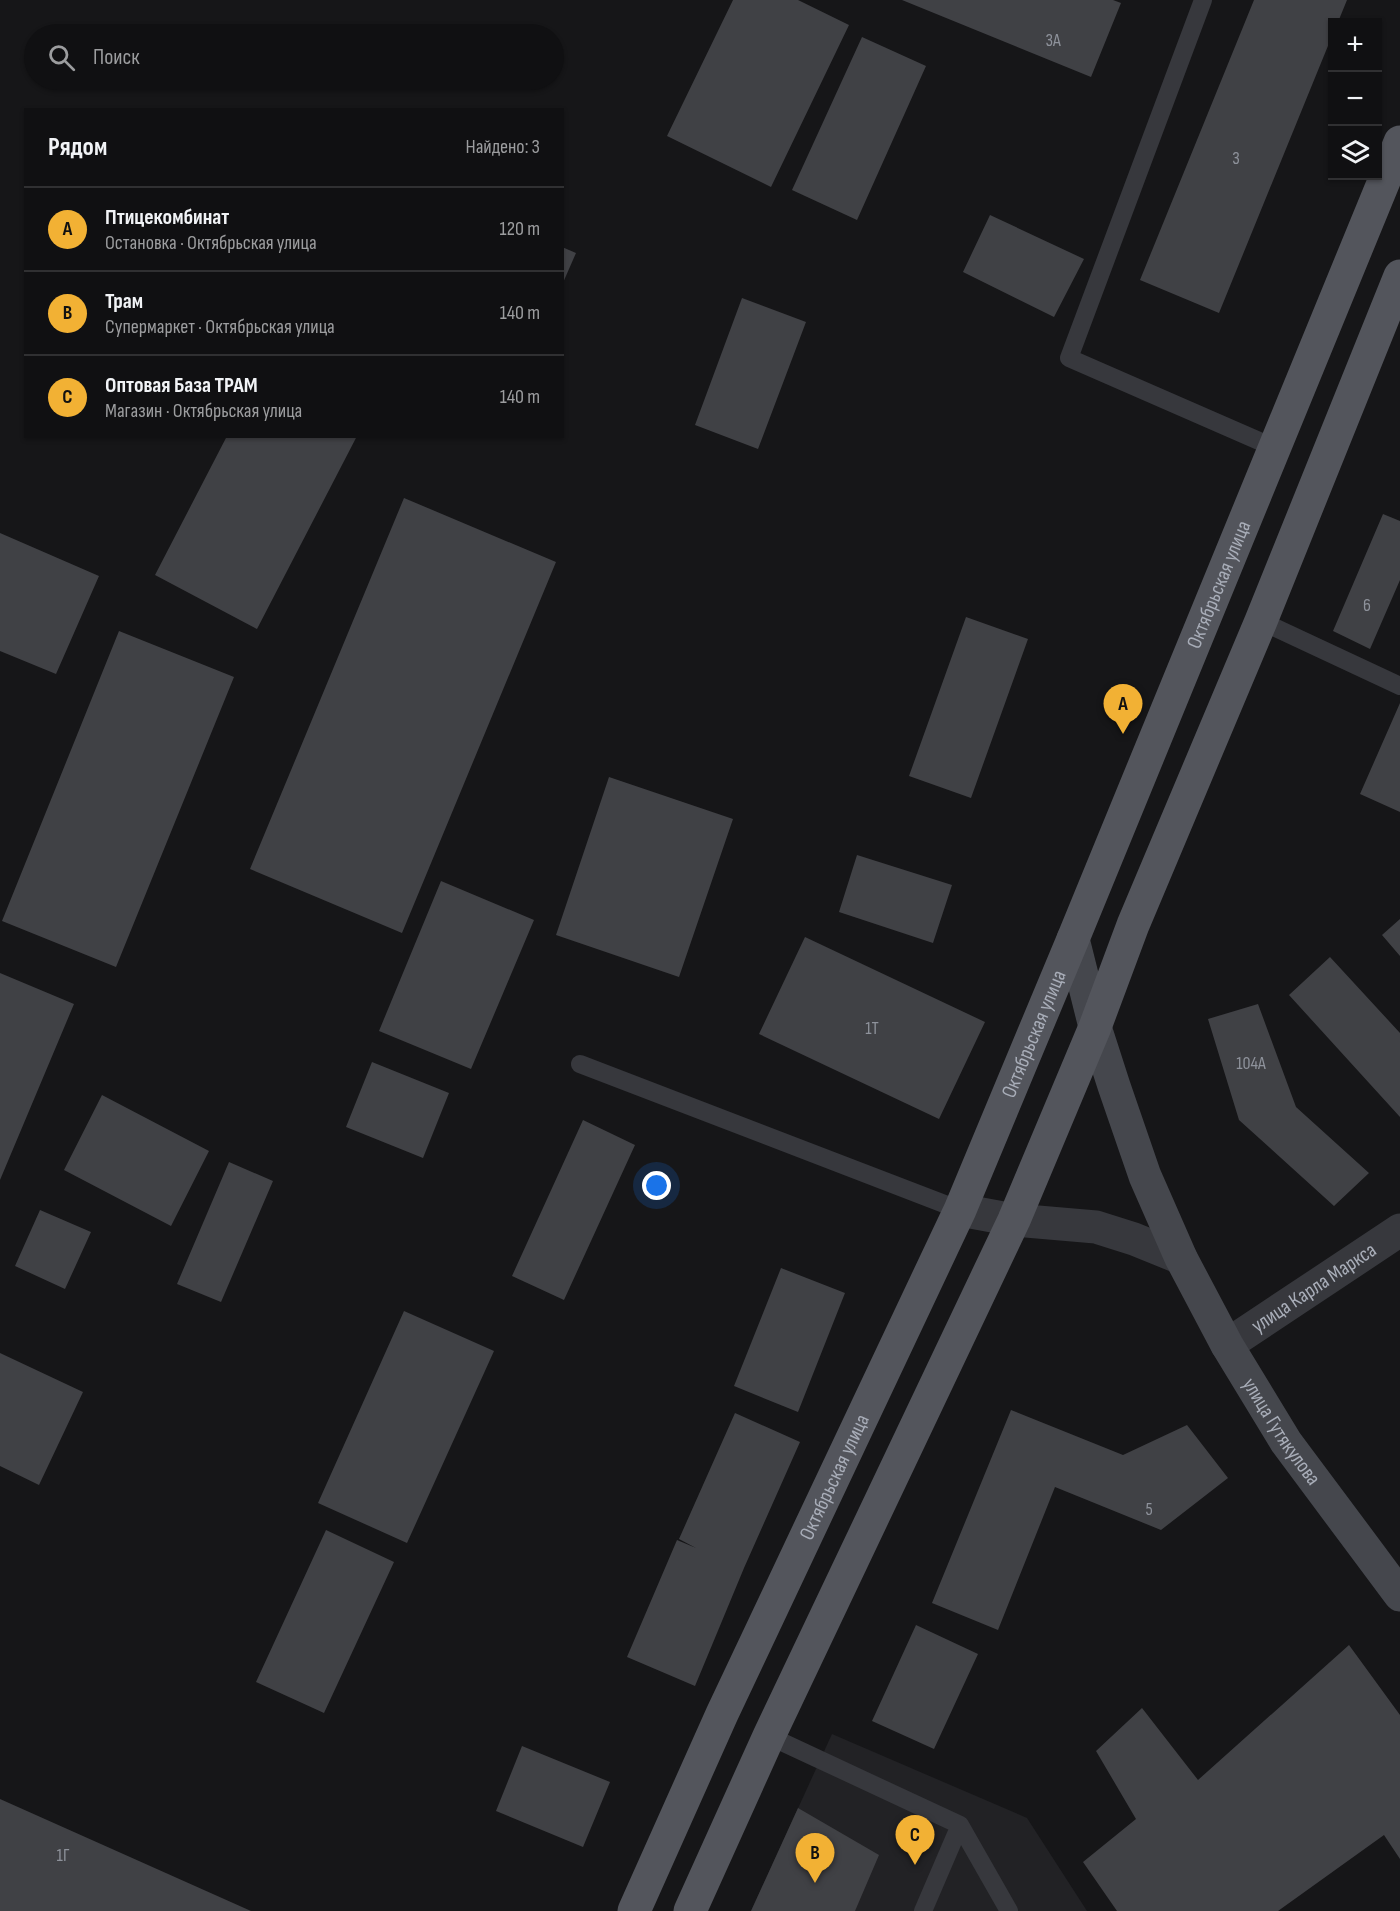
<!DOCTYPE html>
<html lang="ru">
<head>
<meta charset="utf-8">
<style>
	body { margin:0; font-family:"Sofia Sans Condensed",sans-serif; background:#1e1e20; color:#f1f3f6 }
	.controls { position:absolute; right:18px; top:18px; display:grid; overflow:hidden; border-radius:0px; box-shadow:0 2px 4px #0004 }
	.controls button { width:54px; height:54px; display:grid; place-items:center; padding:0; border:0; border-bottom:2px solid #303032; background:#101012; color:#f1f3f6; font:30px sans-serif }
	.you { position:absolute; left:657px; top:1186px; width:21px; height:21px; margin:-15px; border:4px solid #fff; border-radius:50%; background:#1a73e8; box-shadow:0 0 0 9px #1a73e833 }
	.badge { display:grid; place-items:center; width:39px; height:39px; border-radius:50%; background:#f2b134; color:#111; font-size:20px; font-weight:700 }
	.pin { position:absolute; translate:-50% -50px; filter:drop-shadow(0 2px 3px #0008) }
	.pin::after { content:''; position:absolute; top:32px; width:21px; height:18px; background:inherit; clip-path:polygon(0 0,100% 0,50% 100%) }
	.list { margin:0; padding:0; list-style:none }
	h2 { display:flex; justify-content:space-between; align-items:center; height:78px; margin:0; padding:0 24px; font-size:26px }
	h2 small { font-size:20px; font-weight:400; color:#9c9d9f }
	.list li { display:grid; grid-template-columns:39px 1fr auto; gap:18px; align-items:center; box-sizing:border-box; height:84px; padding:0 24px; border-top:2px solid #303032 }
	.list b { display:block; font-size:22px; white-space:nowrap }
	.list p { margin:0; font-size:20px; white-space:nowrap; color:#9c9d9f }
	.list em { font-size:20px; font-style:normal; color:#9c9d9f }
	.icon { flex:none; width:33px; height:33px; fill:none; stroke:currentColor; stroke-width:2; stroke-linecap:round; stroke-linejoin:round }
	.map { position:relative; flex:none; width:1400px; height:1911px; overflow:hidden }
	.search { position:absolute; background:#101012; box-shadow:0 2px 4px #0004; left:24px; top:24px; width:540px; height:66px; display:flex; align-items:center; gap:15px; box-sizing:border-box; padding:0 21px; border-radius:33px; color:#9c9d9f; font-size:22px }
	.panel { position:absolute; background:#101012; box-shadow:0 2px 4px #0004; left:24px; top:108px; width:540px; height:330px; border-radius:0px }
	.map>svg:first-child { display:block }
	.built { fill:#222225 }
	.building { fill:#404145 }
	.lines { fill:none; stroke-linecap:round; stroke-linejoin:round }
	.service { stroke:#37383d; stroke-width:18 }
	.minor { stroke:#37383d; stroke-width:33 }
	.tertiary { stroke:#37383d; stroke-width:33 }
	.secondary { stroke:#45474d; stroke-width:33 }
	.primary { stroke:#53555c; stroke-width:33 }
	.labels { text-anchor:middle; stroke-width:4.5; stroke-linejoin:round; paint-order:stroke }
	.number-label { font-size:18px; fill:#8e929b }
	.street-label { font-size:21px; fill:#a8adb8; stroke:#111113 }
</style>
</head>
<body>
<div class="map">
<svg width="1400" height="1911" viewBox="0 0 1400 1911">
	<rect width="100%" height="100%" fill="#161618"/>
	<path class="built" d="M 832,1734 L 1027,1818 L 1087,1911 L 751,1911 Z"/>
	<path class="building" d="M 733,0 L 798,0 L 849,25 L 771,187 L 667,136 Z
		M 902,0 L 1113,0 L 1121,3 L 1091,77 Z
		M 1254,0 L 1347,0 L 1338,22 L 1332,22 L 1332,36 L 1219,313 L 1140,280 Z
		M 862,37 L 926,66 L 857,220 L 792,190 Z
		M 990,215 L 1084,259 L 1054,317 L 963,272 Z
		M 562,247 L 576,253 L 562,285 Z
		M 742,298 L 806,322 L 758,449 L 695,425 Z
		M 227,436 L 357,436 L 257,629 L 155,575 Z
		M 404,498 L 556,562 L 402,933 L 250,869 Z
		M 1383,514 L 1400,521 L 1400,580 L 1370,649 L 1333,631 Z
		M 0,533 L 99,576 L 56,674 L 0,651 Z
		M 966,617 L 1028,639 L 971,798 L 909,776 Z
		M 119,631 L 234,677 L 116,967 L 2,921 Z
		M 1400,703 L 1400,812 L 1360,794 Z
		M 609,777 L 733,819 L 679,977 L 556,935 Z
		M 857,855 L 952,885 L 933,943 L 839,912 Z
		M 441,881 L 534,920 L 471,1069 L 379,1031 Z
		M 1400,919 L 1400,956 L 1382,935 Z
		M 805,937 L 985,1022 L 939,1119 L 759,1034 Z
		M 1330,957 L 1400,1033 L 1400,1117 L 1289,995 Z
		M 0,973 L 74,1004 L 0,1180 Z
		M 1258,1004 L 1296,1107 L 1369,1173 L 1334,1206 L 1239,1120 L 1208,1019 Z
		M 372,1062 L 449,1093 L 423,1158 L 346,1127 Z
		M 102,1095 L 209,1151 L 171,1226 L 64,1170 Z
		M 583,1120 L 635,1145 L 564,1300 L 512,1276 Z
		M 229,1162 L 273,1181 L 221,1302 L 177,1284 Z
		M 40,1210 L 91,1232 L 65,1289 L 15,1266 Z
		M 781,1268 L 845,1293 L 798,1412 L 734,1386 Z
		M 404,1311 L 494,1351 L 407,1543 L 318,1503 Z
		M 0,1353 L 83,1392 L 39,1485 L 0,1466 Z
		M 1011,1410 L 1123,1455 L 1187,1425 L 1228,1478 L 1161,1530 L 1055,1487 L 998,1630 L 932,1603 Z
		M 735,1413 L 800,1442 L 744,1568 L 695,1686 L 627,1657 L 677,1540 L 696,1548 L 679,1539 Z
		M 326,1530 L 394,1562 L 324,1713 L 256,1682 Z
		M 916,1625 L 978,1654 L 934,1749 L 872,1721 Z
		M 1349,1645 L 1400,1715 L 1400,1859 L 1384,1835 L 1278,1911 L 1117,1911 L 1083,1862 L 1136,1819 L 1096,1751 L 1142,1708 L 1198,1780 Z
		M 522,1746 L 610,1782 L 583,1847 L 496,1811 Z
		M 0,1799 L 251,1911 L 0,1911 Z
		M 798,1808 L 879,1855 L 855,1911 L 751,1911 Z"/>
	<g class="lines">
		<path class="service" d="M 1203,0 L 1069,358 L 1275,448
			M 1261,621 L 1400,686
			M 580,1064 L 960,1210
			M 769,1736 L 960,1825 L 1009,1911
			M 923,1911 L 960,1825"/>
		<path class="minor" id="s1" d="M 1227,1345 L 1400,1230"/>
		<path class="tertiary" d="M 960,1210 L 1014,1220 L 1096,1227 L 1134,1239 L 1181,1258"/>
		<path class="secondary" id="s2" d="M 1073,939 L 1095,1027 L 1114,1086 L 1145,1176 L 1181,1258 L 1227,1345 L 1286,1442 L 1400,1595"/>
		<g class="primary">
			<path id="s3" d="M 634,1911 L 722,1714 L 960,1210 L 1073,939 L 1400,142"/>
			<path d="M 690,1911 L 769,1736 L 1014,1220 L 1095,1027 L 1133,925 L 1261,621 L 1400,276"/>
		</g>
	</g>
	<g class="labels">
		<g class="number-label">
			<text x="1053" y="46">3А</text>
			<text x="1236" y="164">3</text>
			<text x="1367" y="611">6</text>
			<text x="872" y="1034">1Т</text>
			<text x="1251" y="1069">104А</text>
			<text x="1149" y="1515">5</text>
			<text x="63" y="1861">1Г</text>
		</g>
		<g class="street-label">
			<text dy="7" stroke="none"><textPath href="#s3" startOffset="1450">Октябрьская улица</textPath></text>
			<text dy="7" stroke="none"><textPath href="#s3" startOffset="964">Октябрьская улица</textPath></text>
			<text dy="7" stroke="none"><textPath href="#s1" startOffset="104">улица Карла Маркса</textPath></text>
			<text dy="7" stroke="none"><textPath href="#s2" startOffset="538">улица Гутякулова</textPath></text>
			<text dy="7" stroke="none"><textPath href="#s3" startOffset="478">Октябрьская улица</textPath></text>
		</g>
	</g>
</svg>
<div class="controls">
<button>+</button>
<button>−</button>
<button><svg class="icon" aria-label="layers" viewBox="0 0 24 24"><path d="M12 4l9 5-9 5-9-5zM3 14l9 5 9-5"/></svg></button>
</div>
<div class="you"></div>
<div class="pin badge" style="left:1123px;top:734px">A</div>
<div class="pin badge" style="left:815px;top:1883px">B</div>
<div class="pin badge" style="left:915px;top:1865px">C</div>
<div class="search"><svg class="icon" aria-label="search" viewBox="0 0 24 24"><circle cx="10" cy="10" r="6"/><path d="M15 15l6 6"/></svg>Поиск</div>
<section class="panel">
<h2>Рядом<small>Найдено: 3</small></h2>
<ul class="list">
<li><span class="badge">A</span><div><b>Птицекомбинат</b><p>Остановка · Октябрьская улица</p></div><em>120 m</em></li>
<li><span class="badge">B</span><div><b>Трам</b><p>Супермаркет · Октябрьская улица</p></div><em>140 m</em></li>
<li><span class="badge">C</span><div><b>Оптовая База ТРАМ</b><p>Магазин · Октябрьская улица</p></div><em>140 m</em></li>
</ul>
</section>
</div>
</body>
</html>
